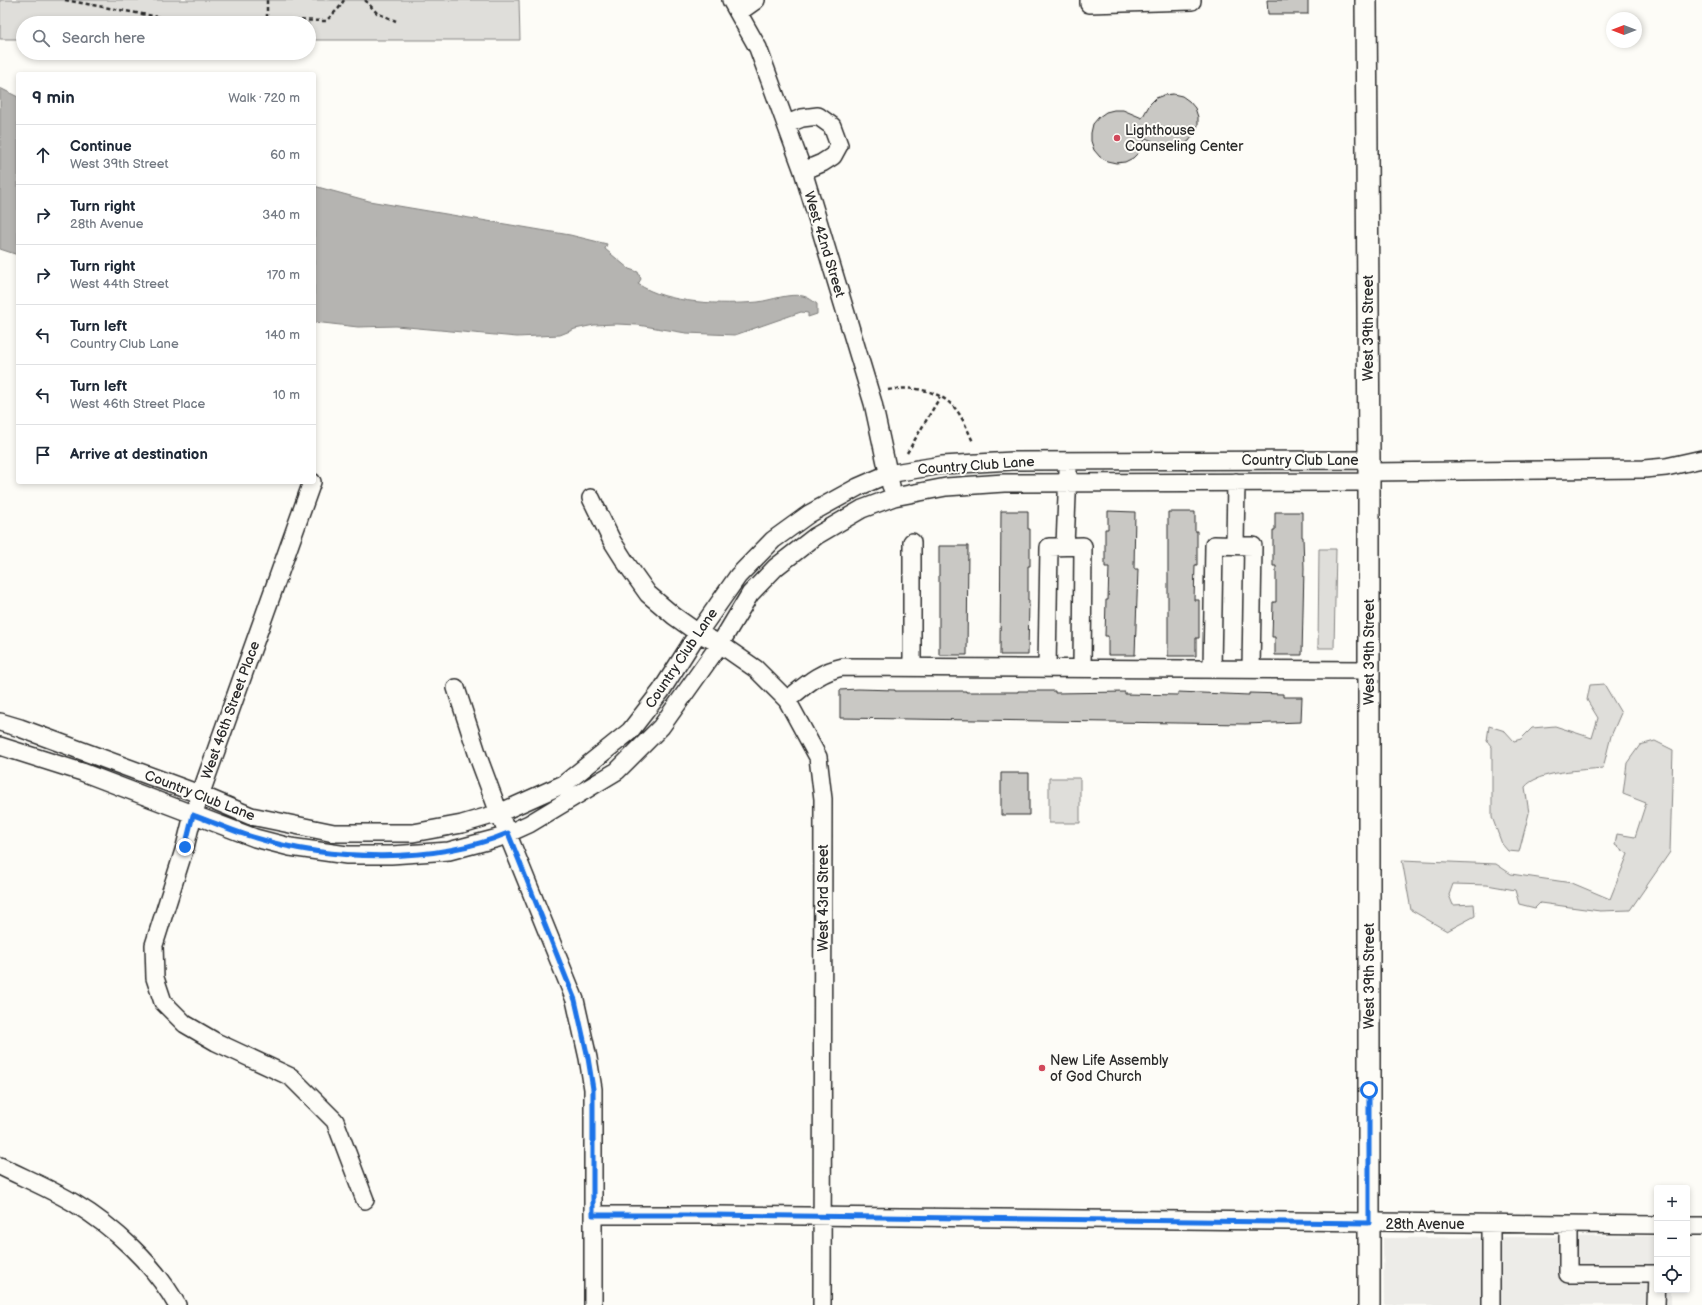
<!DOCTYPE html>
<html lang="en">
<head>
<meta charset="utf-8">
<style>
	body { margin:0; font-family:"Balsamiq Sans",sans-serif; background:#f2f2f3; color:#1f2937 }
	.controls { position:absolute; right:12px; bottom:12px; display:grid; overflow:hidden; border-radius:4px; box-shadow:0 2px 6px #0003 }
	.controls button { width:36px; height:36px; display:grid; place-items:center; padding:0; border:0; border-bottom:1px solid #e0e1e3; background:#fff; color:#1f2937; font:20px sans-serif }
	.compass { position:absolute; left:1606px; top:12px; width:36px; height:36px; border-radius:50%; background:#fff; box-shadow:0 2px 6px #0003; rotate:270deg }
	.stop { position:absolute; width:12px; height:12px; margin:-9px; border:3px solid #1a73e8; border-radius:50%; background:#fff }
	.stop.end { background:#1a73e8; border-color:#fff; box-shadow:0 1px 4px #0008 }
	.list { margin:0; padding:0; list-style:none }
	h2 { display:flex; justify-content:space-between; align-items:center; height:52px; margin:0; padding:0 16px; font-size:17px }
	h2 small { font-size:13px; font-weight:400; color:#747a83 }
	.list li { display:grid; grid-template-columns:26px 1fr auto; gap:12px; align-items:center; box-sizing:border-box; height:60px; padding:0 16px; border-top:1px solid #e0e1e3 }
	.list b { display:block; font-size:15px; white-space:nowrap }
	.list p { margin:0; font-size:13px; white-space:nowrap; color:#747a83 }
	.list em { font-size:13px; font-style:normal; color:#747a83 }
	.icon { flex:none; width:22px; height:22px; fill:none; stroke:currentColor; stroke-width:2; stroke-linecap:round; stroke-linejoin:round }
	.map { position:relative; flex:none; width:1702px; height:1305px; overflow:hidden }
	.search { position:absolute; background:#fff; box-shadow:0 2px 6px #0003; left:16px; top:16px; width:300px; height:44px; display:flex; align-items:center; gap:10px; box-sizing:border-box; padding:0 14px; border-radius:22px; color:#747a83; font-size:15px }
	.panel { position:absolute; background:#fff; box-shadow:0 2px 6px #0003; left:16px; top:72px; width:300px; height:412px; border-radius:4px }
	.map>svg:first-child { display:block }
	.built { fill:#edece8 }
	.green { fill:#dfdeda; stroke:#858482 }
	.water { fill:#b5b4b1; stroke:#7e7d7b }
	.building { fill:#c9c8c4; stroke:#2b2b2b }
	.lines { fill:none; stroke-linecap:round; stroke-linejoin:round }
	.minor-casing { stroke:#2b2b2b; stroke-width:20 }
	.major-casing { stroke:#2b2b2b; stroke-width:24 }
	.path { stroke:#2b2b2b; stroke-width:2.5; stroke-dasharray:4 3; stroke-linecap:butt }
	.minor { stroke:#fdfcf7; stroke-width:17 }
	.major { stroke:#fdfcf7; stroke-width:21 }
	.route { stroke:#1a73e8; stroke-width:5 }
	.poi-dot { fill:#d1495b; stroke:#fdfcf7; stroke-width:1.5 }
	.labels { text-anchor:middle; stroke-width:4; stroke-linejoin:round; paint-order:stroke }
	.poi-label { font-size:14px; fill:#2b2b2b; stroke:#fdfcf7; text-anchor:start }
	.street-label { font-size:14px; fill:#2b2b2b; stroke:#fdfcf7 }
</style>
</head>
<body>
<div class="map">
<svg width="1702" height="1305" viewBox="0 0 1702 1305">
	<rect width="100%" height="100%" fill="#fdfcf7"/>
	<filter id="ink" filterUnits="userSpaceOnUse"><feTurbulence type="fractalNoise" baseFrequency=".025" numOctaves="2"/><feDisplacementMap in="SourceGraphic" scale="8" xChannelSelector="R" yChannelSelector="G"/><feConvolveMatrix kernelMatrix="1 2 1 2 8 2 1 2 1" color-interpolation-filters="sRGB"/></filter>
	<g filter="url(#ink)">
		<path class="built" d="M 1657,1236 L 1657,1290 L 1671,1290 L 1671,1305 L 1384,1305 L 1383,1238 Z"/>
		<path class="green" d="M 0,0 L 519,0 L 520,40 L 309,40 L 309,23 L 23,23 L 23,39 L 0,39 Z
			M 1319,549 L 1336,549 L 1334,648 L 1318,648 Z
			M 1604,684 L 1621,713 L 1611,736 L 1603,768 C 1584,770 1537,771 1525,787 L 1529,813 L 1519,852 L 1508,851 L 1502,844 L 1492,817 L 1492,747 L 1487,741 L 1489,726 L 1505,731 L 1514,741 L 1521,739 L 1532,728 L 1555,726 L 1592,738 L 1598,718 L 1587,700 L 1590,685 Z
			M 1655,741 L 1673,750 L 1670,852 L 1630,910 L 1600,911 L 1540,903 L 1535,908 L 1519,904 L 1515,890 L 1487,885 L 1453,884 L 1449,895 L 1453,905 L 1474,904 L 1475,916 L 1447,931 L 1411,910 L 1402,860 L 1496,864 L 1511,874 L 1572,883 L 1610,899 L 1628,854 L 1615,845 L 1617,834 L 1635,837 L 1646,803 L 1623,794 L 1627,763 L 1640,745 Z
			M 1049,778 L 1080,778 L 1080,823 L 1049,823 Z"/>
		<path class="water" d="M 0,88 L 18,97 L 18,255 L 0,249 Z
			M 314,186 L 369,201 L 570,235 L 607,244 L 605,249 L 629,269 L 638,272 L 641,279 L 638,284 C 667,304 723,305 758,302 C 772,300 789,293 803,296 C 808,297 813,301 817,304 L 817,314 L 808,317 L 808,313 L 801,312 L 735,335 L 686,333 L 638,325 L 617,324 L 594,325 L 575,329 L 560,335 L 517,337 L 396,326 L 358,327 L 314,322 Z"/>
		<path class="building" d="M 1267,0 L 1308,0 L 1308,14 L 1268,14 Z
			M 1173,94 L 1182,96 L 1189,101 L 1195,108 L 1198,117 L 1198,125 L 1194,134 L 1189,141 L 1182,146 L 1173,148 L 1164,147 L 1146,138 L 1139,152 L 1133,158 L 1125,162 L 1116,163 L 1107,161 L 1100,157 L 1094,150 L 1091,141 L 1091,133 L 1093,124 L 1099,117 L 1106,112 L 1114,110 L 1123,110 L 1142,118 L 1150,104 L 1156,98 L 1164,95 Z
			M 1001,511 L 1028,511 L 1028,529 L 1030,529 L 1030,566 L 1028,566 L 1028,600 L 1029,600 L 1028,655 L 1000,655 Z
			M 1108,511 L 1135,512 L 1134,569 L 1138,569 L 1135,655 L 1108,655 L 1108,636 L 1105,636 L 1106,600 L 1108,600 L 1109,567 L 1105,567 L 1105,529 L 1108,529 Z
			M 1168,512 L 1195,512 L 1195,531 L 1197,531 L 1197,565 L 1195,565 L 1194,600 L 1199,600 L 1199,638 L 1196,638 L 1196,656 L 1168,656 Z
			M 1275,512 L 1302,512 L 1302,537 L 1303,537 L 1304,568 L 1302,655 L 1275,655 L 1275,637 L 1272,637 L 1273,602 L 1276,602 L 1276,566 L 1273,566 L 1273,530 L 1275,530 Z
			M 939,546 L 968,546 L 967,655 L 939,655 Z
			M 858,689 L 895,690 L 895,691 L 966,691 L 966,692 L 1018,692 L 1018,691 L 1055,691 L 1055,693 L 1125,692 L 1125,694 L 1178,695 L 1178,692 L 1249,695 L 1249,693 L 1283,694 L 1283,697 L 1302,697 L 1301,722 L 1245,724 L 840,718 L 840,690 Z
			M 1001,773 L 1029,773 L 1029,815 L 1001,815 Z"/>
		<g class="lines">
			<defs>
				<path id="minor" d="M 731,0 L 758,48 L 803,171 L 873,403 L 891,486
					M 1089,0 L 1089,4 L 1192,1 L 1192,0
					M 739,12 L 756,0
					M 787,124 L 802,118 L 818,116 L 832,126 L 839,145 L 833,156 L 822,163 L 803,171
					M 1369,472 L 1644,469 L 1666,467 L 1702,459
					M 312,482 L 193,815 L 185,847 L 154,945 L 155,978 L 163,1002 L 185,1024 L 216,1042 L 291,1077 L 335,1121 L 365,1200
					M 591,498 L 612,541 L 626,563 L 648,594 L 674,616 L 698,633 L 720,644 L 756,669 L 787,700 L 818,757 L 823,799 L 822,1305
					M 912,542 L 912,667
					M 1235,545 L 1236,482
					M 1065,546 L 1068,471
					M 1047,668 L 1049,547 L 1083,546 L 1082,668
					M 1212,669 L 1214,545 L 1253,546 L 1251,669
					M 456,688 L 480,762 L 499,813 L 575,1000 L 588,1058 L 593,1089 L 593,1305
					M 787,700 C 806,685 819,672 843,667 L 1369,670
					M 0,722 L 20,728 L 199,794 L 251,816 L 334,833 L 413,833 L 462,824 L 499,813 L 564,784 L 630,731 L 661,691 L 698,633 L 738,576 L 773,540 L 809,514 L 858,487 L 888,474 L 942,465 L 1013,461 L 1369,460
					M 0,746 L 82,772 L 255,838 L 290,847 L 347,855 L 391,855 L 449,851 L 498,838 L 529,824 L 617,771 L 661,727 L 720,644 L 750,594 L 776,567 L 816,536 L 862,509 L 894,497 L 946,487 L 1004,483 L 1369,482
					M 0,1166 C 24,1178 51,1189 74,1203 C 114,1227 155,1265 177,1305
					M 593,1215 L 712,1215 L 1657,1225
					M 1568,1225 L 1568,1274 L 1657,1274 L 1656,1305
					M 1687,1226 L 1702,1226
					M 1491,1305 L 1491,1224"/>
				<path id="major" d="M 1366,0 L 1369,460 L 1369,1305"/>
			</defs>
			<use href="#minor" class="minor-casing"/>
			<use href="#major" class="major-casing"/>
			<path class="path" d="M 65,0 L 164,18 L 198,21 L 216,18 L 326,21 L 339,8 L 344,0
				M 267,0 L 267,20
				M 365,0 L 377,13 L 396,21
				M 888,390 C 911,386 936,389 953,406 C 962,415 968,431 973,442
				M 907,453 L 940,397"/>
			<use href="#minor" class="minor"/>
			<use href="#major" class="major"/>
		</g>
	</g>
	<g class="lines" filter="url(#ink)">
		<path class="route" d="M 185,847 L 193,815 C 213,822 234,832 256,838 C 331,861 435,864 508,833 L 575,1000 L 588,1058 L 593,1089 L 593,1215 L 712,1215 L 1369,1223 L 1369,1090"/>
	</g>
	<g class="poi-dot">
		<circle cx="1117" cy="138" r="4"/>
		<circle cx="1042" cy="1068" r="4"/>
	</g>
	<g class="labels">
		<g class="poi-label">
			<text x="1125" y="135">Lighthouse<tspan x="1125" dy="16">Counseling Center</tspan></text>
			<text x="1050" y="1065">New Life Assembly<tspan x="1050" dy="16">of God Church</tspan></text>
		</g>
		<g class="street-label">
			<text transform="translate(825 244) rotate(73)" y="5">West 42nd Street</text>
			<text transform="translate(1368 328) rotate(-90)" y="5">West 39th Street</text>
			<text x="1300" y="465">Country Club Lane</text>
			<text transform="translate(976 465) rotate(-4)" y="5">Country Club Lane</text>
			<text transform="translate(1369 652) rotate(-90)" y="5">West 39th Street</text>
			<text transform="translate(681 658) rotate(-56)" y="5">Country Club Lane</text>
			<text transform="translate(230 710) rotate(-70)" y="5">West 46th Street Place</text>
			<text transform="translate(200 795) rotate(21)" y="5">Country Club Lane</text>
			<text transform="translate(823 898) rotate(-90)" y="5">West 43rd Street</text>
			<text transform="translate(1369 976) rotate(-90)" y="5">West 39th Street</text>
			<text x="1425" y="1229">28th Avenue</text>
		</g>
	</g>
</svg>
<div class="controls">
<button>+</button>
<button>−</button>
<button><svg class="icon" aria-label="locate" viewBox="0 0 24 24"><circle cx="12" cy="12" r="6"/><path d="M12 2v4M12 18v4M2 12h4M18 12h4"/></svg></button>
</div>
<svg class="compass" viewBox="-18 -18 36 36"><path d="M0-13l5 13h-10z" fill="#e53935"/><path d="M0 13l5-13h-10z" fill="#747a83"/></svg>
<div class="stop" style="left:1369px;top:1090px"></div>
<div class="stop end" style="left:185px;top:847px"></div>
<div class="search"><svg class="icon" aria-label="search" viewBox="0 0 24 24"><circle cx="10" cy="10" r="6"/><path d="M15 15l6 6"/></svg>Search here</div>
<section class="panel">
<h2>9 min<small>Walk · 720 m</small></h2>
<ul class="list">
<li><svg class="icon" aria-label="ahead" viewBox="0 0 24 24"><path d="M12 20V5M6 11l6-6 6 6"/></svg><div><b>Continue</b><p>West 39th Street</p></div><em>60 m</em></li>
<li><svg class="icon" aria-label="right" viewBox="0 0 24 24"><path d="M7 20v-9h11M14 6l5 5-5 5"/></svg><div><b>Turn right</b><p>28th Avenue</p></div><em>340 m</em></li>
<li><svg class="icon" aria-label="right" viewBox="0 0 24 24"><path d="M7 20v-9h11M14 6l5 5-5 5"/></svg><div><b>Turn right</b><p>West 44th Street</p></div><em>170 m</em></li>
<li><svg class="icon" aria-label="left" viewBox="0 0 24 24"><path d="M17 20v-9H6M10 6l-5 5 5 5"/></svg><div><b>Turn left</b><p>Country Club Lane</p></div><em>140 m</em></li>
<li><svg class="icon" aria-label="left" viewBox="0 0 24 24"><path d="M17 20v-9H6M10 6l-5 5 5 5"/></svg><div><b>Turn left</b><p>West 46th Street Place</p></div><em>10 m</em></li>
<li><svg class="icon" aria-label="arrive" viewBox="0 0 24 24"><path d="M6 21V4h12l-3 4 3 4H6"/></svg><div><b>Arrive at destination</b></div></li>
</ul>
</section>
</div>
</body>
</html>
